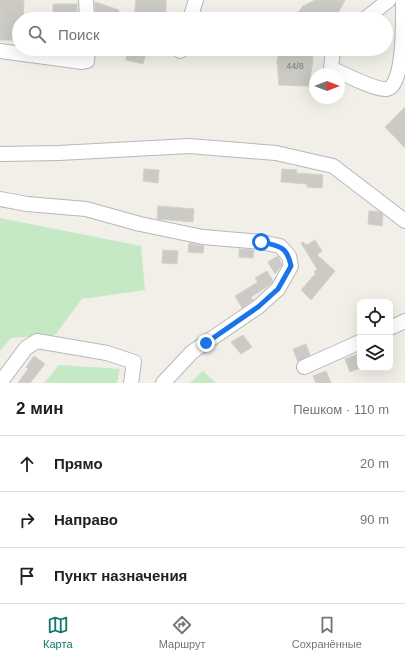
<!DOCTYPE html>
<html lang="ru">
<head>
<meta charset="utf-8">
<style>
	body { margin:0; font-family:Arial,sans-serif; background:#f6f6f6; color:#202124 }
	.controls { position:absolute; right:12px; bottom:12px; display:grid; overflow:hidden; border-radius:8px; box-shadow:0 4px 16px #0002 }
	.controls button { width:36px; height:36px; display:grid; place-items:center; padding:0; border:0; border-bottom:1px solid #e0e0e0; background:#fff; color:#202124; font:20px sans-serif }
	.compass { position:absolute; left:309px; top:68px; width:36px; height:36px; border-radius:50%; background:#fff; box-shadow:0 4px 16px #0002; rotate:90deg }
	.stop { position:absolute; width:12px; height:12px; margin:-9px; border:3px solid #1a73e8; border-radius:50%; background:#fff }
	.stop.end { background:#1a73e8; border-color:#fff; box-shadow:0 1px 4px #0008 }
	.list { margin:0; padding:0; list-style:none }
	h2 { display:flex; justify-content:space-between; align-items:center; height:52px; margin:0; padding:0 16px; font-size:17px }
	h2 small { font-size:13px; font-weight:400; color:#757577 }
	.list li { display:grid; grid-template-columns:26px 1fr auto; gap:12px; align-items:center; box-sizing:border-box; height:56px; padding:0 16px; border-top:1px solid #e0e0e0 }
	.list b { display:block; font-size:15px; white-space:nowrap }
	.list em { font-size:13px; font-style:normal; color:#757577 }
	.icon { flex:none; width:22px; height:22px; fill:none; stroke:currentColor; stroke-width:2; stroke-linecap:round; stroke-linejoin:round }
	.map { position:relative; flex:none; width:405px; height:383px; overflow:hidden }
	.search { position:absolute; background:#fff; box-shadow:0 4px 16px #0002; left:12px; right:12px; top:12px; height:44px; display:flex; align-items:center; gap:10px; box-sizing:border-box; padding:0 14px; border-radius:22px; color:#757577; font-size:15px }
	.sheet { height:220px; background:#fff }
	nav { display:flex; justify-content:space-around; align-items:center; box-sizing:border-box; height:56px; border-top:1px solid #e0e0e0; background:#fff; font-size:11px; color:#757577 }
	nav a { display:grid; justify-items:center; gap:2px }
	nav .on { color:#0f766e }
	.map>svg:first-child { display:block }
	.green { fill:#c5e8c5 }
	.building { fill:#cccac5; stroke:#d6d1c6 }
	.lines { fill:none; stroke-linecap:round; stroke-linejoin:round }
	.minor-casing { stroke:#b5b8bc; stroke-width:16 }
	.minor { stroke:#fff; stroke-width:14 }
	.route { stroke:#1a73e8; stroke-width:5 }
	.labels { text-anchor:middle; stroke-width:3; stroke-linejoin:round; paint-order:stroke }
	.number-label { font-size:9px; fill:#7a7d7f }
</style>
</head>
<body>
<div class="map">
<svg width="405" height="383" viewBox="0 0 405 383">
	<rect width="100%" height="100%" fill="#f1efe8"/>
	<path class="green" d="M 0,218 L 141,246 L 145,290 L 82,299 L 55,335 L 11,338 L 0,351 Z
		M 59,365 L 120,369 L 117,383 L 44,383 Z
		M 203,371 L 216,383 L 190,383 Z"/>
	<path class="building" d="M 0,0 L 24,0 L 23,19 L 19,19 L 19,40 L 0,40 Z
		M 136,0 L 166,0 L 166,13 L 163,19 L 134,19 Z
		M 315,0 L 345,0 L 335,19 L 293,19 L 303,6 Z
		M 95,2 L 119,10 L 116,19 L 104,19 L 95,16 Z
		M 53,4 L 77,4 L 77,19 L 53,19 Z
		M 128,49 L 147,49 L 143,64 L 126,60 Z
		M 280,49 L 311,49 L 313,59 L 309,86 L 279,85 L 277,61 Z
		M 405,107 L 405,148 L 385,127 Z
		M 144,169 L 159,170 L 158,183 L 143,181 Z
		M 282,169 L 297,170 L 296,173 L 323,175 L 322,188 L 307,187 L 307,184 L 281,182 Z
		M 158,206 L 194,209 L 193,222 L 157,219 Z
		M 369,211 L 380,212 L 383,215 L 382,226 L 368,224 Z
		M 315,240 L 322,251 L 317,255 L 335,271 L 311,300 L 301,290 L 316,273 L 314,272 L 317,269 L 301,243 L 303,242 L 307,245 Z
		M 189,243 L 204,246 L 203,253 L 188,252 Z
		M 239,249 L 254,250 L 253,258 L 239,257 Z
		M 163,250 L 178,251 L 177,264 L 162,263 Z
		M 278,256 L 282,265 L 275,274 L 268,262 Z
		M 267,271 L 273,281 L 271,284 L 251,297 L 253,300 L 242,308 L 235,296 L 258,282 L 255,278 Z
		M 243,335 L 252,347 L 241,354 L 231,342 Z
		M 306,344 L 310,355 L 298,362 L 293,349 Z
		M 358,354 L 360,368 L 350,372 L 345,359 Z
		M 34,356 L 45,364 L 30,383 L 18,383 L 28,369 L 26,367 Z
		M 326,371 L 331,383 L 316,383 L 313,376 Z"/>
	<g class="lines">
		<defs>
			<path id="minor" d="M 86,0 L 87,19
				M 190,19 L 196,0
				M 365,19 L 389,0
				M 333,49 L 331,68 C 342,73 375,90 386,89 C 405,89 403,15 403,0
				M 0,51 L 82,62 L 87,61 L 88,49
				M 180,51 L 181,49
				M 0,154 L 59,153 L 189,146 L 276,153 L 333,166 L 405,221
				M 0,199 L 27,204 L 86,209 L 140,224 L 203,237 L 261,242 L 280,246 L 289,256 L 291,266 L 278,289 L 258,307 L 192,352 L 163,383
				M 390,328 L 405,321
				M 304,367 L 360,342
				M 0,383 L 26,348 L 37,341 L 107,353 L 134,362 L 131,383"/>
		</defs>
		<use href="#minor" class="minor-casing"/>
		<use href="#minor" class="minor"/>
	</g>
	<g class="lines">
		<path class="route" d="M 206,343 L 258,307 L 278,289 L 291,266 C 287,246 279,246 261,242"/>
	</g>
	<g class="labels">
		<g class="number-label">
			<text x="295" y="69">44/8</text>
		</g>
	</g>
</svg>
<div class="controls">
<button><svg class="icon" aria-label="locate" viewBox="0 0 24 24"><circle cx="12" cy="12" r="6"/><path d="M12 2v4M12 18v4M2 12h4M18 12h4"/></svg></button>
<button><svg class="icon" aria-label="layers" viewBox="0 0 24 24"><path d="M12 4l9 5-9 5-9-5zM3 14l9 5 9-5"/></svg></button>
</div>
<svg class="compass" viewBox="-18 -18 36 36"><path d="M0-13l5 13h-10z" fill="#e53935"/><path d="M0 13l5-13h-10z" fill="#757577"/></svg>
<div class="stop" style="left:261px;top:242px"></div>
<div class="stop end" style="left:206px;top:343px"></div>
<div class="search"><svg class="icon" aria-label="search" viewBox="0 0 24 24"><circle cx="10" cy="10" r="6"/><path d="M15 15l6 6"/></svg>Поиск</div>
</div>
<section class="sheet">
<h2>2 мин<small>Пешком · 110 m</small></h2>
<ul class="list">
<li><svg class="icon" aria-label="ahead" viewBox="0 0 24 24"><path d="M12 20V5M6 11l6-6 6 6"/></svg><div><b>Прямо</b></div><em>20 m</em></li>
<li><svg class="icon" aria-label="right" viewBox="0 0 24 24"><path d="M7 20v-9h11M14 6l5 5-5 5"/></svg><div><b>Направо</b></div><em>90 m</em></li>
<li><svg class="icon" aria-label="arrive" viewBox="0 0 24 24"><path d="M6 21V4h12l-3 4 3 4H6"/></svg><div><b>Пункт назначения</b></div></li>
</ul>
</section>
<nav>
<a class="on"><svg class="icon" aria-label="map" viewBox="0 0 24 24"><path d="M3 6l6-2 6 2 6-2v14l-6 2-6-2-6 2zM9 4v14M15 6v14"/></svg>Карта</a>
<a><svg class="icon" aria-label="directions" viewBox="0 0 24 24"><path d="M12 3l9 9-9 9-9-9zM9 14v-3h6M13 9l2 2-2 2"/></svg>Маршрут</a>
<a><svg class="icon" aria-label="saved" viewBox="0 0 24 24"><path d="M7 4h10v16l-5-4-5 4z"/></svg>Сохранённые</a>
</nav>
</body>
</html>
